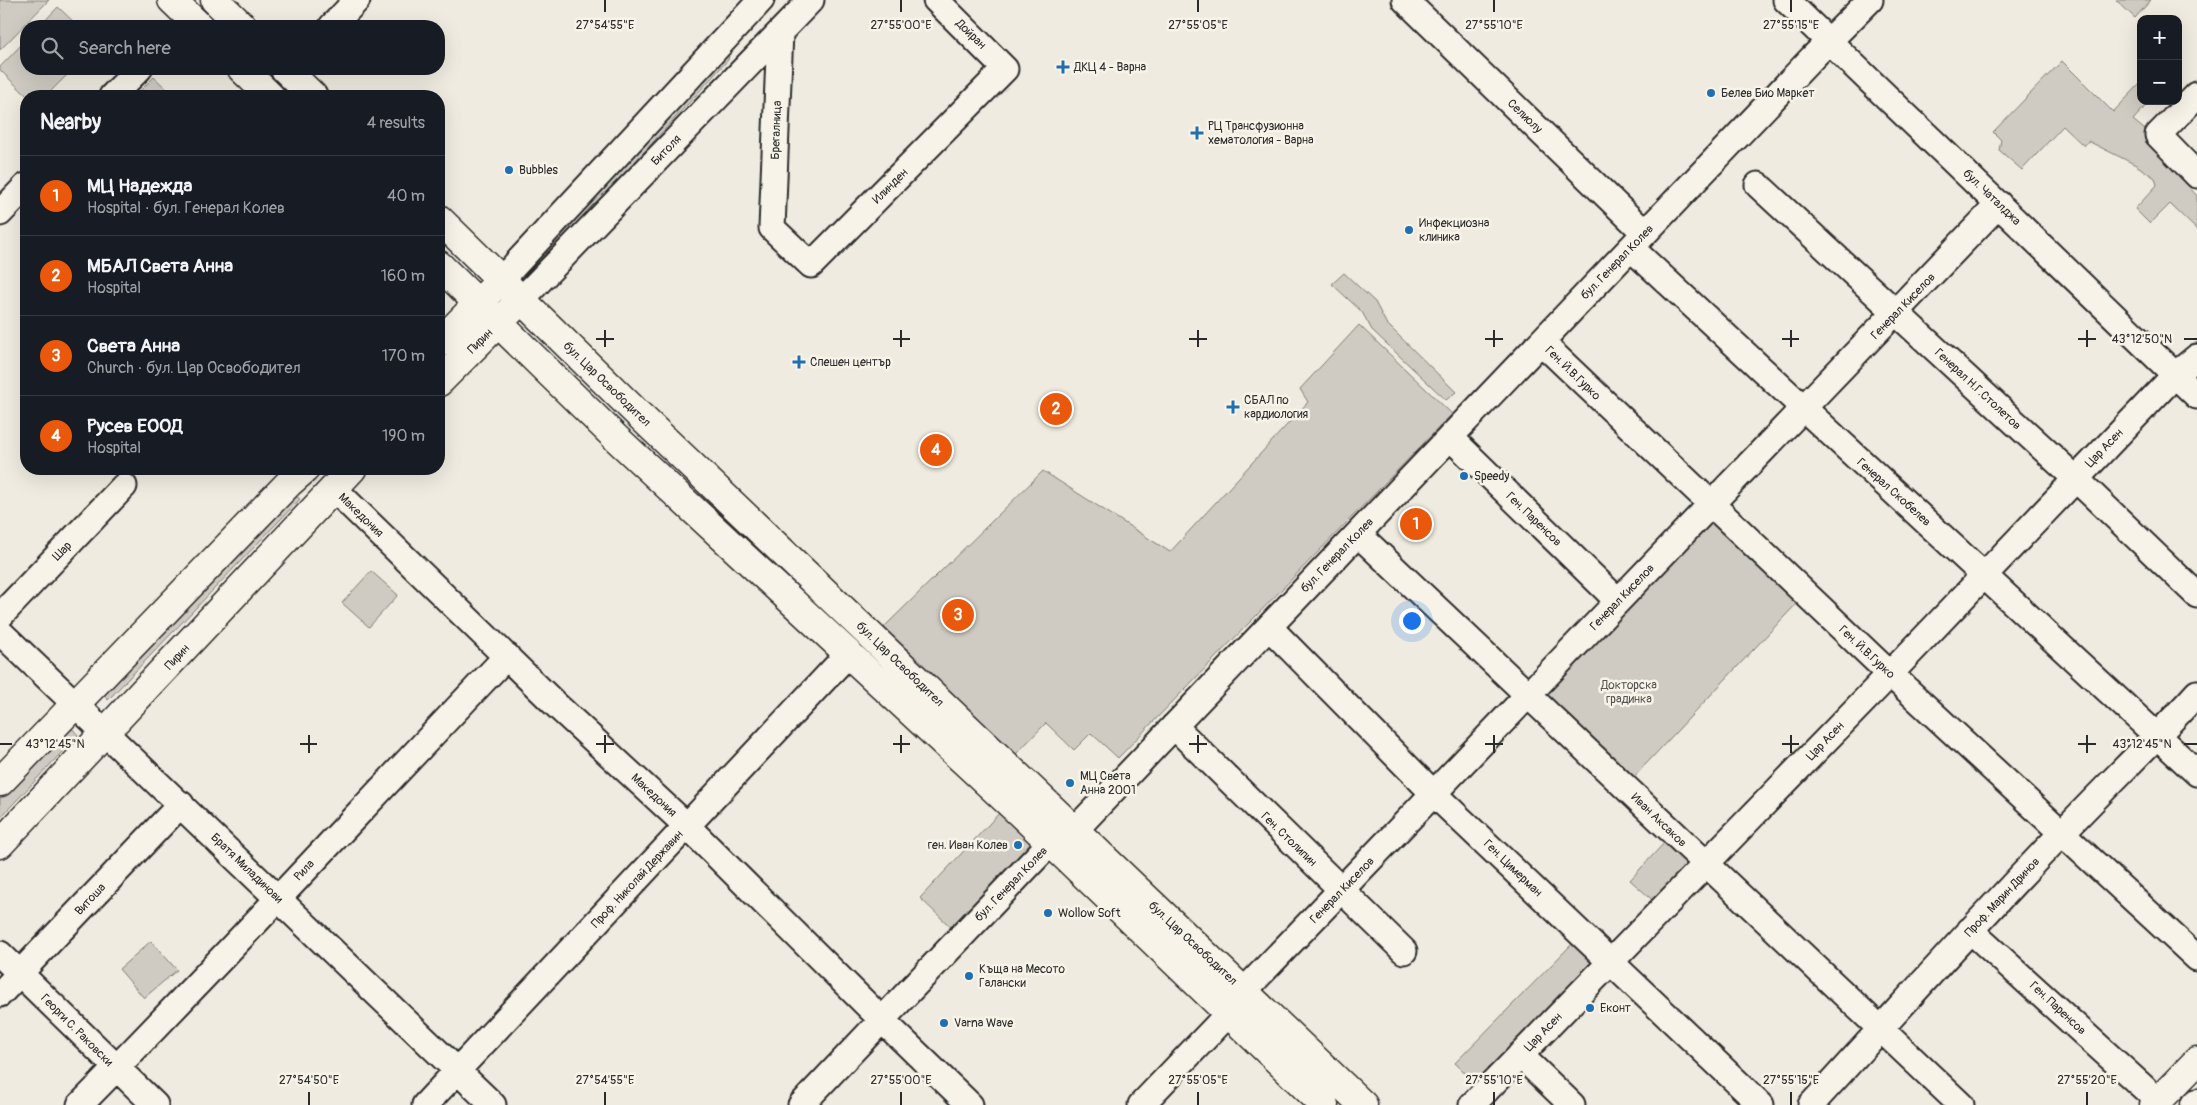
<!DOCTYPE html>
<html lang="en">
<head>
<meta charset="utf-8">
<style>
	body { margin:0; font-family:Pangolin,sans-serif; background:#242831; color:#f1f3f6 }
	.controls { position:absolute; right:15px; top:15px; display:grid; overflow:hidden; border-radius:10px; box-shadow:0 5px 20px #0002 }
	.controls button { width:45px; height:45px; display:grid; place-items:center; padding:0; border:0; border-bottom:1px solid #363941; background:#171b24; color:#f1f3f6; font:25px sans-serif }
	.you { position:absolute; left:1411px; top:620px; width:18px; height:18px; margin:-12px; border:4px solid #fff; border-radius:50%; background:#1a73e8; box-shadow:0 0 0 8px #1a73e833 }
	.badge { display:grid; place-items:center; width:32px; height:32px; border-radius:50%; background:#ea580c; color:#fff; font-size:16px; font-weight:700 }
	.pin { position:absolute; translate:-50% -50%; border:2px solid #fff; box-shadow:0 1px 5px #0006 }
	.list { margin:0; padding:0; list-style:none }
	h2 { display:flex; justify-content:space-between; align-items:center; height:65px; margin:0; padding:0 20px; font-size:21px }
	h2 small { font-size:16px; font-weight:400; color:#9ea1a6 }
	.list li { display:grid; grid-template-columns:32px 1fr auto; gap:15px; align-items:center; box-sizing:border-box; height:80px; padding:0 20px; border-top:1px solid #363941 }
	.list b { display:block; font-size:19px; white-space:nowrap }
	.list p { margin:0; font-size:16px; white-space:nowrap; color:#9ea1a6 }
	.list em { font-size:16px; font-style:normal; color:#9ea1a6 }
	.icon { flex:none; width:28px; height:28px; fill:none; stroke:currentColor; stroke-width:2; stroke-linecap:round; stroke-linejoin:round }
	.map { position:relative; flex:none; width:2197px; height:1105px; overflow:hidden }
	.search { position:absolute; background:#171b24; box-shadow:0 5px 20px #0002; left:20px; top:20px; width:425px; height:55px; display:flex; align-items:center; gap:12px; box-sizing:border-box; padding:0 18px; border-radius:20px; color:#9ea1a6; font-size:19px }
	.panel { position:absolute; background:#171b24; box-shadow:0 5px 20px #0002; left:20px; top:90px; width:425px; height:385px; border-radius:20px }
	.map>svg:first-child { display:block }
	.green { fill:#cfcbc2; stroke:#7d7b76 }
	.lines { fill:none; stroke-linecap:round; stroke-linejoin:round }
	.minor-casing { stroke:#2b2b2b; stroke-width:29 }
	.major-casing { stroke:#2b2b2b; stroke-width:31 }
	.minor { stroke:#f7f3e8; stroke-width:25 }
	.major { stroke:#f7f3e8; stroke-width:28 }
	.ticks { fill:none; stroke:#2b2b2b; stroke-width:2 }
	.poi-dot { fill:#1f6fb2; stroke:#f7f3e8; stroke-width:2 }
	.labels { text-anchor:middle; stroke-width:5; stroke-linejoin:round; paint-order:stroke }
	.street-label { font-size:12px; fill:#2b2b2b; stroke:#f7f3e8 }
	.poi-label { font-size:12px; fill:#2b2b2b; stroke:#f7f3e8; text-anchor:start }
	.park-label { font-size:12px; fill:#545351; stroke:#f7f3e8 }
	.ticks-label { font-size:12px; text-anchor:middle; fill:#2b2b2b; stroke:#f7f3e8; stroke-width:5; stroke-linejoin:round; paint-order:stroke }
</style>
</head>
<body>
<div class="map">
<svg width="2197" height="1105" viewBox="0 0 2197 1105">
	<rect width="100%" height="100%" fill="#efebe0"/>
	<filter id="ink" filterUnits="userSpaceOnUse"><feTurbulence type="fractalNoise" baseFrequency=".02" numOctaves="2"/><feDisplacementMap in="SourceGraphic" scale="10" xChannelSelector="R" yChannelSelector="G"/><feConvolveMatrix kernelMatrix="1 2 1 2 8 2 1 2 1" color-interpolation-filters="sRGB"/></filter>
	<g filter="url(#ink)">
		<path class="green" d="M 0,0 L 49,0 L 0,50 Z
			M 2116,0 L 2151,0 L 2135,18 Z
			M 58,7 L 78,26 L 40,26 Z
			M 26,40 L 26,69 L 73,69 L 46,96 L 27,96 L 0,70 L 0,67 Z
			M 726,53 L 729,56 L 728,60 L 547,258 L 542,254 Z
			M 2062,61 L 2113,112 L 2141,83 L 2141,101 L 2150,101 L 2133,120 L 2150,134 L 2152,145 L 2197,196 L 2197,230 L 2170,204 L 2150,224 L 2135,209 L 2157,185 L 2155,178 L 2136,165 L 2088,141 L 2084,146 L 2063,126 L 2022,170 L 1999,150 L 2001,140 L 1993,132 Z
			M 154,77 L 174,96 L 135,96 Z
			M 1344,273 L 1375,302 L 1386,323 L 1456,392 L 1446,400 L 1372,330 L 1362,312 L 1332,284 Z
			M 1359,325 L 1452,414 L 1118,758 L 1091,733 L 1074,750 L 1046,723 L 1016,754 L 884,627 L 1043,471 L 1170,552 L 1308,402 L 1300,389 Z
			M 294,495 L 300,499 L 108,700 L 102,693 Z
			M 1712,518 L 1800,600 L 1630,781 L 1539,695 Z
			M 371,571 L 398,595 L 369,627 L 342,603 Z
			M 69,725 L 78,735 L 0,818 L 0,798 Z
			M 1003,809 L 1040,845 L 956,932 L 920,898 Z
			M 1665,842 L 1692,867 L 1657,904 L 1630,880 Z
			M 1576,940 L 1601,964 L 1481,1088 L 1455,1063 Z
			M 151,941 L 177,970 L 144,998 L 119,969 Z"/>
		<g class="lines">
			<defs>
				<path id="minor" d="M 1405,0 L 1645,233
					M 1786,0 L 2197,396
					M 332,26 L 357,0
					M 780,32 L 772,228 L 811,265 L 1005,69 L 936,0
					M 2197,95 L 2158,135 L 2197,175
					M 112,96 L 139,69
					M 1758,185 L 2075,478 L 2197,595
					M 0,213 L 26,186
					M 1631,248 L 2197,773
					M 501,280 L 761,0
					M 521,300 L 811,0
					M 1541,342 L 1890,674 L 2197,958
					M 1450,437 L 1618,601
					M 333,488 L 555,704 L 687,826 L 882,1020 L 970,1105
					M 1358,534 L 1961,1105
					M 0,616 L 124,486
					M 1269,627 L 1434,794 L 1761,1105
					M 0,632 L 493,1105
					M 1174,726 L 1404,951
					M 1970,930 L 2144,1088
					M 0,954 L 155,1105
					M 1245,990 L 1999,204
					M 0,994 L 181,804
					M 1520,1055 L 1572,1105
					M 80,1105 C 225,958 364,806 507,656
					M 425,1105 L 849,653
					M 801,1105 L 1050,843 L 1074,831 L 1813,57 L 1870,0
					M 1141,1105 L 1229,1013
					M 1472,1105 L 1890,674 L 2175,375 L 2197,357
					M 1811,1105 C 1894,1015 1975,923 2060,835 C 2105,787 2153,742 2197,693"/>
				<path id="major" d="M 172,0 L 199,26
					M 215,0 L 242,26
					M 242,69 L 270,96
					M 285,69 L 313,96
					M 439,219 L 638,414 L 1363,1105
					M 439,265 L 616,438 L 1022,815 L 1324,1105
					M 439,343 L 491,290
					M 439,382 L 511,310
					M 0,782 L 289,483 L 305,469
					M 0,844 L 352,469
					M 2154,1105 L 2197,1061
					M 2195,1105 L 2197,1103"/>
			</defs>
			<use href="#minor" class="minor-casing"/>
			<use href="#major" class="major-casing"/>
			<use href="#minor" class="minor"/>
			<use href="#major" class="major"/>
		</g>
	</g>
	<path class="ticks" d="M 605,0 L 605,12M 901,0 L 901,12M 1198,0 L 1198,12M 1494,0 L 1494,12M 1791,0 L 1791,12M 605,330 L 605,347M 901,330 L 901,347M 1198,330 L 1198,347M 1494,330 L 1494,347M 1791,330 L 1791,347M 2087,330 L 2087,347M 596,339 L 614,339M 893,339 L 910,339M 1189,339 L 1207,339M 1485,339 L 1503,339M 1782,339 L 1799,339M 2078,339 L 2096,339M 2184,339 L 2197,339M 309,735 L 309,753M 605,735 L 605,753M 901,735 L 901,753M 1198,735 L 1198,753M 1494,735 L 1494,753M 1791,735 L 1791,753M 2087,735 L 2087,753M 0,744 L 12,744M 300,744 L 317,744M 596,744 L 614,744M 893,744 L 910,744M 1189,744 L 1207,744M 1485,744 L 1503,744M 1782,744 L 1799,744M 2078,744 L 2096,744M 2184,744 L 2197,744M 309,1092 L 309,1105M 605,1092 L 605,1105M 901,1092 L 901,1105M 1198,1092 L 1198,1105M 1494,1092 L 1494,1105M 1791,1092 L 1791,1105M 2087,1092 L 2087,1105"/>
	<g class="poi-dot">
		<path d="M1060.5 59.5h5v5h5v5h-5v5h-5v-5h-5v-5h5z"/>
		<circle cx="1711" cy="93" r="5"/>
		<path d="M1194.5 125.5h5v5h5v5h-5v5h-5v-5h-5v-5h5z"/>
		<circle cx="509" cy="170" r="5"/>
		<circle cx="1409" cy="230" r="5"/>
		<path d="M796.5 354.5h5v5h5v5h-5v5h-5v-5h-5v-5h5z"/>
		<path d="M1230.5 399.5h5v5h5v5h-5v5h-5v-5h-5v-5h5z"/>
		<circle cx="1464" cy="476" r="5"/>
		<circle cx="1070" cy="783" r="5"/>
		<circle cx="1018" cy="845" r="5"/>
		<circle cx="1048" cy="913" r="5"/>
		<circle cx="969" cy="976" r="5"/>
		<circle cx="1590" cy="1008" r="5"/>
		<circle cx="944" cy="1023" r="5"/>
	</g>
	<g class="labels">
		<g class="street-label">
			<text transform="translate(971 34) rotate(45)" y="4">Дойран</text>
			<text transform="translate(1525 116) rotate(44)" y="4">Селиолу</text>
			<text transform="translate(776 130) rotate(-88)" y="4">Брегалница</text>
			<text transform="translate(666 150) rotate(-46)" y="4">Битоля</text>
			<text transform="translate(890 186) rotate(-45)" y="4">Илинден</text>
			<text transform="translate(1992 197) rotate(44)" y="4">бул. Чаталджа</text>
			<text transform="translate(1617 262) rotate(-46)" y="4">бул. Генерал Колев</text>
			<text transform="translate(1903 306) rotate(-46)" y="4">Генерал Киселов</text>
			<text transform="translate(480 341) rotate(-44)" y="4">Пирин</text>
			<text transform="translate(1573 373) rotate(44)" y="4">Ген. Й.В.Гурко</text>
			<text transform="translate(607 384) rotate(44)" y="4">бул. Цар Освободител</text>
			<text transform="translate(1978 389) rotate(43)" y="4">Генерал Н.Г.Столетов</text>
			<text transform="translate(2104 448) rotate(-46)" y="4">Цар Асен</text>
			<text transform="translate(1894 492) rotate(42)" y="4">Генерал Скобелев</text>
			<text transform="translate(361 515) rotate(44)" y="4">Македония</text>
			<text transform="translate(1534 519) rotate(44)" y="4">Ген. Паренсов</text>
			<text transform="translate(62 551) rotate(-46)" y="4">Шар</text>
			<text transform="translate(1337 555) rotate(-46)" y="4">бул. Генерал Колев</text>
			<text transform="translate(1622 597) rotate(-46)" y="4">Генерал Киселов</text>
			<text transform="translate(1867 652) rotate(43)" y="4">Ген. Й.В.Гурко</text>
			<text transform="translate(177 657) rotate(-47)" y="4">Пирин</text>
			<text transform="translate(900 664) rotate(44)" y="4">бул. Цар Освободител</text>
			<text transform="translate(1825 741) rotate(-46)" y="4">Цар Асен</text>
			<text transform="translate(654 795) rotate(43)" y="4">Македония</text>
			<text transform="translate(1659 820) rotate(44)" y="4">Иван Аксаков</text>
			<text transform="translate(1289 839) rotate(44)" y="4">Ген. Столипин</text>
			<text transform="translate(247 868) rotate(44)" y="4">Братя Миладинови</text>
			<text transform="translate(1513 868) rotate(44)" y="4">Ген. Цимерман</text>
			<text transform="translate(304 870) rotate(-47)" y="4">Рила</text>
			<text transform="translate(637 879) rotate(-47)" y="4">Проф. Николай Державин</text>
			<text transform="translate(1011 884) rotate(-46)" y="4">бул. Генерал Колев</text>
			<text transform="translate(1342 890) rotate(-46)" y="4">Генерал Киселов</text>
			<text transform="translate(2002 897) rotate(-47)" y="4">Проф. Марин Дринов</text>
			<text transform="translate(90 899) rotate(-47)" y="4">Витоша</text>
			<text transform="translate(1193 943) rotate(43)" y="4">бул. Цар Освободител</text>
			<text transform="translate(2058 1008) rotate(43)" y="4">Ген. Паренсов</text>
			<text transform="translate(77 1030) rotate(45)" y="4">Георги С. Раковски</text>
			<text transform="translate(1543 1032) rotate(-46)" y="4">Цар Асен</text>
		</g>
		<g class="poi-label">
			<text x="1074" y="71">ДКЦ 4 - Варна</text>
			<text x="1721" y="97">Белев Био Маркет</text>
			<text x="1208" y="130">РЦ Трансфузионна<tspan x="1208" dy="14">хематология - Варна</tspan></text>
			<text x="519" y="174">Bubbles</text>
			<text x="1419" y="227">Инфекциозна<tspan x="1419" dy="14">клиника</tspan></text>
			<text x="810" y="366">Спешен център</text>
			<text x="1244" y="404">СБАЛ по<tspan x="1244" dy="14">кардиология</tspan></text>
			<text x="1474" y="480">Speedy</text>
			<text x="1080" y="780">МЦ Света<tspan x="1080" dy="14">Анна 2001</tspan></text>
			<text x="1008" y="849" text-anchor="end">ген. Иван Колев</text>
			<text x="1058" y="917">Wollow Soft</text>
			<text x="979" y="973">Къща на Месото<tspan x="979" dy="14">Галански</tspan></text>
			<text x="1600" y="1012">Еконт</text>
			<text x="954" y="1027">Varna Wave</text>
		</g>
		<g class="park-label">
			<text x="1629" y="689">Докторска<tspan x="1629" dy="14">градинка</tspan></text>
		</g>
	</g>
	<g class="ticks-label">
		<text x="605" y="29">27°54'55"E</text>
		<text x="901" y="29">27°55'00"E</text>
		<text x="1198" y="29">27°55'05"E</text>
		<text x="1494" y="29">27°55'10"E</text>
		<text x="1791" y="29">27°55'15"E</text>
		<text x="2142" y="343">43°12'50"N</text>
		<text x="55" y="748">43°12'45"N</text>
		<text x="2142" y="748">43°12'45"N</text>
		<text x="309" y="1084">27°54'50"E</text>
		<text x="605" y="1084">27°54'55"E</text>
		<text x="901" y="1084">27°55'00"E</text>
		<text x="1198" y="1084">27°55'05"E</text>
		<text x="1494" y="1084">27°55'10"E</text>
		<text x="1791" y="1084">27°55'15"E</text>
		<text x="2087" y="1084">27°55'20"E</text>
	</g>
</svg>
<div class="controls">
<button>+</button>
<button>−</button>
</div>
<div class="you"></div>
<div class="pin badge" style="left:1416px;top:524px">1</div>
<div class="pin badge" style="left:1056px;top:409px">2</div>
<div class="pin badge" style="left:958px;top:615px">3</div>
<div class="pin badge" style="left:936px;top:450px">4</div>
<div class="search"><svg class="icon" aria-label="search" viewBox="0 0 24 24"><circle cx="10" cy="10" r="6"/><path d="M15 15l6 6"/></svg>Search here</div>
<section class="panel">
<h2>Nearby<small>4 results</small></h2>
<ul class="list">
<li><span class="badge">1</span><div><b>МЦ Надежда</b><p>Hospital · бул. Генерал Колев</p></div><em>40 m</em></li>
<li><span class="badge">2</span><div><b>МБАЛ Света Анна</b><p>Hospital</p></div><em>160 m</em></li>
<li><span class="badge">3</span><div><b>Света Анна</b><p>Church · бул. Цар Освободител</p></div><em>170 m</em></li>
<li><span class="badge">4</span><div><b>Русев ЕООД</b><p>Hospital</p></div><em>190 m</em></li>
</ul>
</section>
</div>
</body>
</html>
